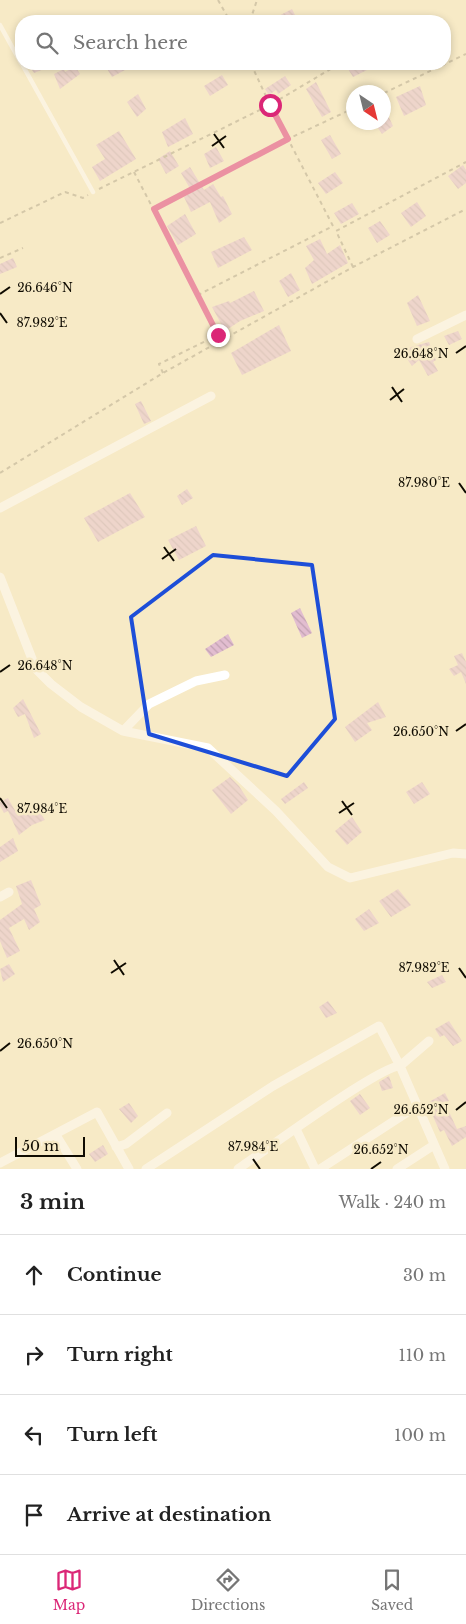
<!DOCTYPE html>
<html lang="en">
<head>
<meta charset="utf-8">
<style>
	body { margin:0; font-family:"Libre Baskerville",serif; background:#f6f6f6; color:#222 }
	.compass { position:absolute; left:346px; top:85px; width:45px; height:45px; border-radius:50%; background:#fff; box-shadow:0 2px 8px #0003; rotate:145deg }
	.scale { position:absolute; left:15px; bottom:12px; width:70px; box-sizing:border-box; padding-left:5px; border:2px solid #100c02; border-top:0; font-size:14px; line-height:18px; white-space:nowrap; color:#100c02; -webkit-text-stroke:4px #f7eac6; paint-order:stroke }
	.stop { position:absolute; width:15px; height:15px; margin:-11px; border:4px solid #db2777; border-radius:50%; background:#fff }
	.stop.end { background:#db2777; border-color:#fff; box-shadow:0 1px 5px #0008 }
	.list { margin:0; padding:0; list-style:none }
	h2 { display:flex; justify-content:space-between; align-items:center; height:65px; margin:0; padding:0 20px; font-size:21px }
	h2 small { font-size:16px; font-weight:400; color:#767676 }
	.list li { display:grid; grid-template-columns:32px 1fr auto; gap:15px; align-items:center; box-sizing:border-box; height:80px; padding:0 20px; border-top:1px solid #e0e0e0 }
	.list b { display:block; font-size:19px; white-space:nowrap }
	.list em { font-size:16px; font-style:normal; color:#767676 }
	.icon { flex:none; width:28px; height:28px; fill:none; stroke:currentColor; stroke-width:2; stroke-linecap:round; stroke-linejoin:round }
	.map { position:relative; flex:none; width:466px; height:1169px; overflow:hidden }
	.search { position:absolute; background:#fff; box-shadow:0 2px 8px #0003; left:15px; right:15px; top:15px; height:55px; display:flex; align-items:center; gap:12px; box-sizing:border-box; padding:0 18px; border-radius:20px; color:#767676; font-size:19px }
	.sheet { height:385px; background:#fff }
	nav { display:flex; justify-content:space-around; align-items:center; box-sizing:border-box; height:70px; border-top:1px solid #e0e0e0; background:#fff; font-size:14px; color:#767676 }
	nav a { display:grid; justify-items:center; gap:2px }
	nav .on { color:#db2777 }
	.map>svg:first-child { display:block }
	.building { fill:url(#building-back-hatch) }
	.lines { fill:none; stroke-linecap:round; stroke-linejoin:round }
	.path { stroke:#a99f84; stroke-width:2; stroke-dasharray:4 4; stroke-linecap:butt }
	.service { stroke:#fff; stroke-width:4.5 }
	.minor { stroke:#fff; stroke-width:9 }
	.route { stroke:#db2777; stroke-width:6 }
	.marked { fill:none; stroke:#1d4ed8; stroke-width:4; stroke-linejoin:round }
	.ticks { fill:none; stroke:#100c02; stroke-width:2 }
	.ticks-label { font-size:12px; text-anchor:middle; fill:#100c02; stroke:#f7eac6; stroke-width:5; stroke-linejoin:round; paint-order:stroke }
</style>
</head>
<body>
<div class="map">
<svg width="466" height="1169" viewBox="0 0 466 1169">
	<defs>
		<pattern id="building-back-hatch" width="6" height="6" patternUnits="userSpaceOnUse" patternTransform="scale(1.25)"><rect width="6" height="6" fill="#e2bdd0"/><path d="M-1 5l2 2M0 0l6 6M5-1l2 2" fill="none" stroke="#c1a1b1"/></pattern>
	</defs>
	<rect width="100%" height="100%" fill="#f7eac6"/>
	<path class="building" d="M 292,9 L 298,21 L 269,21 Z
		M 28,64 L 56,64 L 34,73 Z
		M 104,64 L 121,64 L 125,70 L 112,77 Z
		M 345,64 L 363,64 L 367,70 L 353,77 Z
		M 75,66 L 80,74 L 60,89 L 54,74 L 64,69 L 65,72 Z
		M 222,75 L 228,85 L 210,96 L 204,86 Z
		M 285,76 L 291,85 L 278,94 L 276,90 L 269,95 L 265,89 Z
		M 316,82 L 331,112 L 322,117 L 306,89 Z
		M 420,86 L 426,105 L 404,116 L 396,97 Z
		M 138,94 L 146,109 L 137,117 L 127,102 Z
		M 384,107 L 393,126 L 382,134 L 374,122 L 384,122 Z
		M 185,118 L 193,134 L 168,147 L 162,132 Z
		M 119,131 L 136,159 L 100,181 L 92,167 L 105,159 L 96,145 Z
		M 330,135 L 341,154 L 332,159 L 321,140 Z
		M 216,147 L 224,161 L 210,168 L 204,154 Z
		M 170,151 L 179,166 L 166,174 L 158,159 Z
		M 463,165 L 466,170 L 466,183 L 458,189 L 448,176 Z
		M 190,167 L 204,190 L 213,184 L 221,197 L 223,196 L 232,214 L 219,223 L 210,202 L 191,212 L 184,197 L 192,192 L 181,173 Z
		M 335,172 L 343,183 L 326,194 L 318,183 Z
		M 417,202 L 426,216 L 411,227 L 401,213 Z
		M 352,203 L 359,214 L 341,224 L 334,213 Z
		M 185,214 L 196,234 L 178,245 L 167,226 Z
		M 380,221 L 390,235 L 377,243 L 368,228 Z
		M 244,237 L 252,250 L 218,268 L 211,252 Z
		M 320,239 L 327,254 L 340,245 L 348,263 L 312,284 L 305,268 L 314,260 L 306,246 Z
		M 13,258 L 17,267 L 0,274 L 0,264 Z
		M 291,273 L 300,290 L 288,297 L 279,281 Z
		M 254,291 L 264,311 L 240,321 L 225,331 L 212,307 L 229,301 L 230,303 Z
		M 418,295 L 430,321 L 417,326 L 407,303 Z
		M 279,325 L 291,351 L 242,375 L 231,353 Z
		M 458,331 L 462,339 L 449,345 L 444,336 Z
		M 429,342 L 436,360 L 433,362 L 438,371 L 428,376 L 419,360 L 412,366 L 403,353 L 411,347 Z
		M 141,401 L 151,421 L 144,424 L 135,404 Z
		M 187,489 L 193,498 L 182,505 L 177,496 Z
		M 130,493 L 145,517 L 98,542 L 84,518 Z
		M 196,526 L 206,546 L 179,560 L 168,540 Z
		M 300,608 L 312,633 L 302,638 L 291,613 Z
		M 228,634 L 234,645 L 211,657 L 205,649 Z
		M 462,653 L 466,662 L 466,684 L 461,672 L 454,676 L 449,669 L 458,665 L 454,656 Z
		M 23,699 L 41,734 L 34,738 L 25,714 L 18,717 L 13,708 Z
		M 378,702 L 386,717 L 367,723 L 372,730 L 355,742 L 345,727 Z
		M 230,777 L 239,786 L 248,800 L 231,814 L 212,790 Z
		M 304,782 L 308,788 L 285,804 L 281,799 Z
		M 422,782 L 430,794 L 414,804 L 406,792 Z
		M 8,798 L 18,816 L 37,808 L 45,820 L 32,825 L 19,835 L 8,811 L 4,813 L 0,806 L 0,802 Z
		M 352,817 L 362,832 L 347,845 L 335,831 Z
		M 13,838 L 18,851 L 0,862 L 0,847 Z
		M 31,880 L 41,905 L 34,909 L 40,922 L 29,930 L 24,919 L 9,928 L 20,951 L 7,958 L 0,941 L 0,920 L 22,904 L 16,886 Z
		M 398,889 L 411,905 L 391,917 L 379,901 Z
		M 369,909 L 379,923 L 364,931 L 355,919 Z
		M 9,964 L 15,974 L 3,982 L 0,969 Z
		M 442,975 L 446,982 L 432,988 L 427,982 Z
		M 328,1001 L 337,1013 L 326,1018 L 319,1007 Z
		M 449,1021 L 462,1041 L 453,1046 L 444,1035 L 440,1037 L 435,1029 Z
		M 389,1076 L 393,1088 L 382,1091 L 379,1082 Z
		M 445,1093 L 449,1101 L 445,1103 L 457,1129 L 466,1126 L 466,1137 L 452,1146 L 444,1130 L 440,1132 L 427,1103 Z
		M 360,1094 L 370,1108 L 360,1115 L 350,1101 Z
		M 129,1103 L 138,1116 L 131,1123 L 119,1109 Z
		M 103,1145 L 108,1154 L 95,1162 L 89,1154 Z"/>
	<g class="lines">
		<path class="path" d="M 218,0 L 230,21
			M 250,21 L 257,0
			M 251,64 L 270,105 L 339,64
			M 384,93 L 466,54
			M 134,172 L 198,295
			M 99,189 L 270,105 L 288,139 L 154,209
			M 0,223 L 65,192 L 83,198 L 88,195
			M 0,258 L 23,248
			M 353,267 L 336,231 L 466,162
			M 163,373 L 159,364 L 218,335 L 198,295 L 333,226 L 288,139 L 354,108
			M 0,473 L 163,373 L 353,267 L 466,209"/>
		<path class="service" d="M 0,25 L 21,63
			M 22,64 L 93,192"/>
		<path class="minor" d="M 417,339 L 466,315
			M 0,508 L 211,396
			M 0,577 L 36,669 L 51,684 L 81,707 L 123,731 L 208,748 L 276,811 L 328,867 L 350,878 L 453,853 L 466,854
			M 123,731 L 149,704 L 196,681 L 225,675
			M 0,897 L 9,892
			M 296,1129 L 315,1169
			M 56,1135 L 77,1169
			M 116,1147 L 126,1144 L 167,1113
			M 0,1163 L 97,1112 L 129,1169
			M 146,1169 L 273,1086 L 379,1026 L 400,1066 L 445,1169
			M 238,1169 C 263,1152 379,1066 400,1066 L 429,1041
			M 320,1169 L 417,1106
			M 397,1169 L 434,1145"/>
	</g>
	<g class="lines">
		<path class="route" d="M 218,335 L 154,209 L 288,139 L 270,105"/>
	</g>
	<path d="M0 0H466V1169H0ZM 213,555 L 312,565 L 335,719 L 287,776 L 149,734 L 131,617 Z" fill="#f7eac6" fill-opacity=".55" fill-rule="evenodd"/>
	<path class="marked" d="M 213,555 L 312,565 L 335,719 L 287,776 L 149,734 L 131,617 Z"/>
	<path class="ticks" d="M 214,134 L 224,148M 212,146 L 226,136M 0,294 L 10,287M 0,313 L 7,323M 456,353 L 466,346M 392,387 L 402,402M 390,400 L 404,389M 459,483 L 466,493M 164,547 L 174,561M 162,559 L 176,549M 0,672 L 10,665M 456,731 L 466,724M 0,798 L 7,808M 342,801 L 352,815M 339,813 L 354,803M 114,960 L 124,975M 459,968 L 466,978M 111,973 L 126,963M 0,1051 L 10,1043M 456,1110 L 466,1102M 253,1159 L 260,1169M 371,1169 L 381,1162"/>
	<g class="ticks-label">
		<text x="45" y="292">26.646°N</text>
		<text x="42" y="327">87.982°E</text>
		<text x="421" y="358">26.648°N</text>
		<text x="424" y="487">87.980°E</text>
		<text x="45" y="670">26.648°N</text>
		<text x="421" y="736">26.650°N</text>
		<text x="42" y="813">87.984°E</text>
		<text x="424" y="972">87.982°E</text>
		<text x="45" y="1048">26.650°N</text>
		<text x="421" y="1114">26.652°N</text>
		<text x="253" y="1151">87.984°E</text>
		<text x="381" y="1154">26.652°N</text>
	</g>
</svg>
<svg class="compass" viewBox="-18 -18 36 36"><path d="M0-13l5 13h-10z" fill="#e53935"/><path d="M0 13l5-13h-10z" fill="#767676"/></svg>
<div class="scale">50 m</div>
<div class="stop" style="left:270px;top:105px"></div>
<div class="stop end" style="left:218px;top:335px"></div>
<div class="search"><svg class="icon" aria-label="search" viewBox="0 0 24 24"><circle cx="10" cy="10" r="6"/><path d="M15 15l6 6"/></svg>Search here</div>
</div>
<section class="sheet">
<h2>3 min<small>Walk · 240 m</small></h2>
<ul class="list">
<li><svg class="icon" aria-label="ahead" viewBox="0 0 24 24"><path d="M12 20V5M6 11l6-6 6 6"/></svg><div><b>Continue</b></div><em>30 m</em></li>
<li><svg class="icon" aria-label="right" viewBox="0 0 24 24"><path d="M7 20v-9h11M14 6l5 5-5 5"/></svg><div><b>Turn right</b></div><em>110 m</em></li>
<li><svg class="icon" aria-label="left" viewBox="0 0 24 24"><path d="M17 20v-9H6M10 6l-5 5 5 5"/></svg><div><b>Turn left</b></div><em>100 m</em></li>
<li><svg class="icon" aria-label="arrive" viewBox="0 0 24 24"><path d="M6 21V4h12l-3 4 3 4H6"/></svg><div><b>Arrive at destination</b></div></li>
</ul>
</section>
<nav>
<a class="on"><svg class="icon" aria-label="map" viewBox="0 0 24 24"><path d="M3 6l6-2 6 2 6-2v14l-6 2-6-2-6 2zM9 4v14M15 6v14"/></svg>Map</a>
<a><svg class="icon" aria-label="directions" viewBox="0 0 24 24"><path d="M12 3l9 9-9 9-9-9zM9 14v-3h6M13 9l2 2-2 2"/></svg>Directions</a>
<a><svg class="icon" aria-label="saved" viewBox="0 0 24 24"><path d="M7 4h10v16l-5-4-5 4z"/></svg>Saved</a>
</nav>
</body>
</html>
